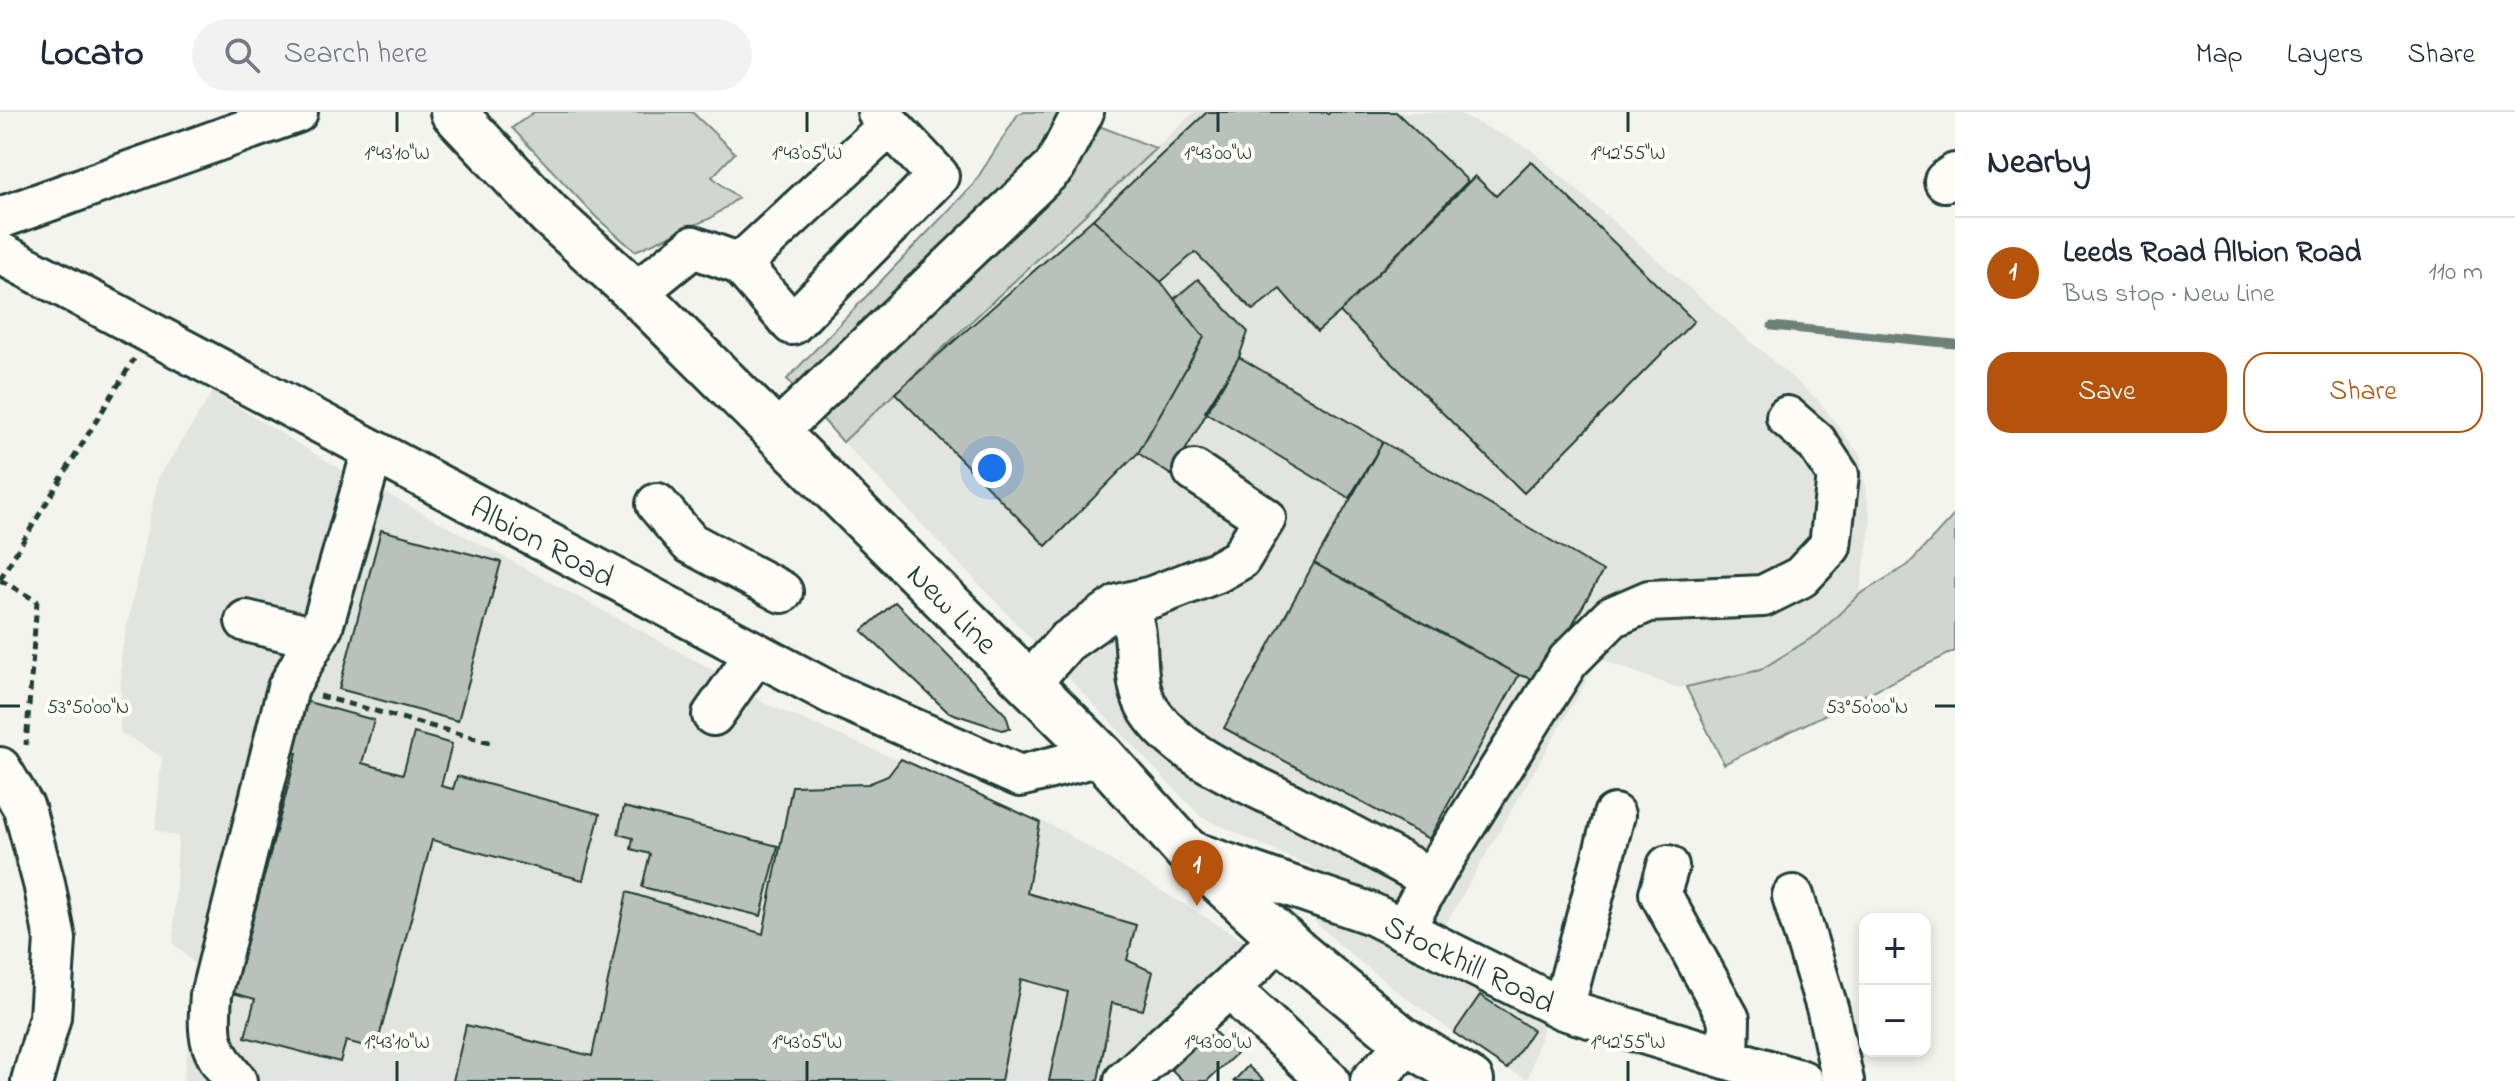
<!DOCTYPE html>
<html lang="en">
<head>
<meta charset="utf-8">
<style>
	body { margin:0; font-family:"Indie Flower",sans-serif; background:#f2f2f3; color:#1f2937 }
	.controls { position:absolute; right:24px; bottom:24px; display:grid; overflow:hidden; border-radius:16px; box-shadow:0 4px 12px #0003 }
	.controls button { width:72px; height:72px; display:grid; place-items:center; padding:0; border:0; border-bottom:2px solid #e0e1e3; background:#fff; color:#1f2937; font:40px sans-serif }
	.you { position:absolute; left:992px; top:356px; width:28px; height:28px; margin:-20px; border:6px solid #fff; border-radius:50%; background:#1a73e8; box-shadow:0 0 0 12px #1a73e833 }
	.badge { display:grid; place-items:center; width:52px; height:52px; border-radius:50%; background:#b45309; color:#fff; font-size:26px; font-weight:700 }
	.pin { position:absolute; translate:-50% -66px; filter:drop-shadow(0 2px 4px #0008) }
	.pin::after { content:''; position:absolute; top:42px; width:28px; height:24px; background:inherit; clip-path:polygon(0 0,100% 0,50% 100%) }
	.list { margin:0; padding:0; list-style:none }
	h2 { display:flex; justify-content:space-between; align-items:center; height:104px; margin:0; padding:0 32px; font-size:34px }
	h2 small { font-size:26px; font-weight:400; color:#747a83 }
	.list li { display:grid; grid-template-columns:52px 1fr auto; gap:24px; align-items:center; box-sizing:border-box; height:112px; padding:0 32px; border-top:2px solid #e0e1e3 }
	.list b { display:block; font-size:30px; white-space:nowrap }
	.list p { margin:0; font-size:26px; white-space:nowrap; color:#747a83 }
	.list em { font-size:26px; font-style:normal; color:#747a83 }
	.actions { display:flex; gap:16px; padding:24px 32px }
	.actions a { flex:1; padding:18px 0; border:2px solid #b45309; border-radius:24px; text-align:center; font-size:28px; color:#b45309 }
	.actions .main { background:#b45309; color:#fff }
	.icon { flex:none; width:44px; height:44px; fill:none; stroke:currentColor; stroke-width:2; stroke-linecap:round; stroke-linejoin:round }
	.map { position:relative; flex:none; width:1955px; height:969px; overflow:hidden }
	header { display:flex; align-items:center; gap:48px; box-sizing:border-box; height:112px; padding:0 40px; background:#fff; border-bottom:2px solid #e0e1e3 }
	header strong { font-size:38px }
	nav { display:flex; gap:44px; margin-inline-start:auto; font-size:28px }
	.search { width:560px; height:72px; background:#f2f2f3; display:flex; align-items:center; gap:20px; box-sizing:border-box; padding:0 28px; border-radius:44px; color:#747a83; font-size:30px }
	main { display:flex }
	aside { flex:1; background:#fff }
	.map>svg:first-child { display:block }
	.built { fill:#e2e5df }
	.green { fill:#d1d6d1; stroke:#788a82; stroke-width:2 }
	.lines { fill:none; stroke-linecap:round; stroke-linejoin:round }
	.stream { stroke:#6e8179; stroke-width:9 }
	.building { fill:#b9c1bb; stroke:#1f3d34; stroke-width:2 }
	.minor-casing { stroke:#1f3d34; stroke-width:46 }
	.major-casing { stroke:#1f3d34; stroke-width:50 }
	.path { stroke:#1f3d34; stroke-width:5; stroke-dasharray:8 6; stroke-linecap:butt }
	.minor { stroke:#fdfcf7; stroke-width:40 }
	.major { stroke:#fdfcf7; stroke-width:44 }
	.ticks { fill:none; stroke:#1f3d34; stroke-width:3 }
	.labels { text-anchor:middle; stroke-width:8; stroke-linejoin:round; paint-order:stroke }
	.street-label { font-size:32px; fill:#1f3d34; stroke:#fdfcf7 }
	.ticks-label { font-size:20px; text-anchor:middle; fill:#1f3d34; stroke:#fdfcf7; stroke-width:8; stroke-linejoin:round; paint-order:stroke }
</style>
</head>
<body>
<header>
<strong>Locato</strong>
<div class="search"><svg class="icon" aria-label="search" viewBox="0 0 24 24"><circle cx="10" cy="10" r="6"/><path d="M15 15l6 6"/></svg>Search here</div>
<nav><a>Map</a><a>Layers</a><a>Share</a></nav>
</header>
<main>
<div class="map">
<svg width="1955" height="969" viewBox="0 0 1955 969">
	<rect width="100%" height="100%" fill="#f4f4ef"/>
	<filter id="ink" filterUnits="userSpaceOnUse"><feTurbulence type="fractalNoise" baseFrequency=".0125" numOctaves="2"/><feDisplacementMap in="SourceGraphic" scale="16" xChannelSelector="R" yChannelSelector="G"/><feConvolveMatrix kernelMatrix="1 2 1 2 8 2 1 2 1" color-interpolation-filters="sRGB"/></filter>
	<g filter="url(#ink)">
		<path class="built" d="M 1194,0 L 1456,0 L 1530,37 L 1818,288 L 1860,343 L 1871,409 L 1860,482 L 1818,522 L 1760,558 L 1678,576 L 1599,547 L 1444,815 L 1201,705 L 843,330 Z
			M 213,280 L 330,351 L 717,560 L 764,591 L 1055,715 L 1247,830 L 1239,850 L 1093,969 L 183,969 L 200,857 L 173,831 L 178,725 L 155,718 L 162,645 L 120,620 L 121,542 L 158,366 Z
			M 1307,802 L 1347,809 L 1547,903 L 1528,967 L 1507,957 L 1454,921 L 1390,874 L 1341,834 Z"/>
		<path class="green" d="M 534,0 L 692,0 L 735,41 L 712,65 L 738,86 L 711,106 L 635,139 L 597,106 L 512,16 Z
			M 1024,0 L 1063,0 L 1156,36 L 843,330 L 787,267 L 973,73 L 1018,2 Z
			M 1955,402 L 1955,539 L 1724,652 L 1686,575 L 1760,558 L 1818,522 L 1860,482 L 1908,453 Z"/>
		<g class="lines">
			<path class="stream" d="M 1772,214 L 1955,232"/>
		</g>
		<path class="building" d="M 1207,0 L 1326,0 L 1328,2 L 1330,0 L 1396,0 L 1468,69 L 1340,200 L 1317,220 L 1280,177 L 1253,198 L 1195,140 L 1161,170 L 1093,107 Z
			M 1531,49 L 1694,209 L 1524,381 L 1340,200 L 1475,64 L 1496,84 Z
			M 1093,107 L 1161,170 L 1204,225 L 1138,341 L 1046,434 L 895,281 Z
			M 1198,167 L 1248,220 L 1239,245 L 1171,363 L 1138,341 L 1204,225 L 1174,187 Z
			M 1239,245 L 1383,330 L 1349,386 L 1205,300 Z
			M 1383,330 L 1603,459 L 1540,569 L 1519,563 L 1314,451 Z
			M 381,418 L 501,450 L 458,609 L 339,577 Z
			M 1314,451 L 1519,563 L 1429,727 L 1224,616 Z
			M 895,490 L 1006,603 L 1010,616 L 1002,618 L 948,600 L 862,519 Z
			M 297,587 L 374,608 L 362,651 L 403,662 L 414,621 L 452,632 L 441,674 L 453,677 L 457,664 L 600,702 L 583,768 L 432,728 L 376,937 L 346,929 L 340,950 L 245,925 L 255,887 L 233,881 L 297,641 L 283,638 Z
			M 901,647 L 1040,710 L 1027,781 L 1136,813 L 1127,848 L 1153,860 L 1143,898 L 1112,891 L 1098,969 L 1049,969 L 1068,880 L 1021,867 L 1001,969 L 453,969 L 466,913 L 592,944 L 627,780 L 763,822 L 792,674 L 868,672 L 888,664 Z
			M 624,695 L 778,734 L 761,804 L 642,775 L 650,742 L 631,737 L 633,726 L 618,722 Z
			M 1480,883 L 1533,918 L 1507,957 L 1454,921 Z
			M 1212,917 L 1236,942 L 1207,969 L 1183,969 L 1171,957 Z
			M 1248,954 L 1264,969 L 1234,969 Z"/>
		<g class="lines">
			<defs>
				<path id="minor" d="M 1945,69 L 1955,62
					M 0,106 L 297,0
					M 0,141 L 833,582 L 1020,664 L 1101,643
					M 740,152 L 890,13
					M 636,181 L 693,135 L 740,152 L 792,212 L 938,64 L 878,0
					M 777,320 L 1055,54 L 1083,0
					M 657,392 L 690,431 L 782,480
					M 1125,492 C 1145,524 1128,565 1149,598 C 1178,644 1249,670 1296,695 C 1342,718 1386,743 1432,767
					M 246,509 L 316,526
					M 1029,572 L 1066,530 L 1119,493 L 1152,485 L 1217,460 L 1240,447 L 1265,406 L 1194,359
					M 713,603 L 756,542
					M 0,656 L 24,696 L 44,771 L 55,827 L 50,905 L 32,969
					M 1186,738 L 1372,802 L 1563,897 L 1802,969
					M 1668,754 L 1660,781 L 1729,907 L 1728,947
					M 1793,784 L 1828,899 L 1843,969
					M 1403,818 L 1438,756 L 1568,549 L 1612,505 L 1649,489 L 1763,484 L 1801,465 L 1830,434 L 1838,363 L 1816,330 L 1787,305
					M 1247,893 L 1329,969
					M 1563,897 L 1614,703
					M 236,969 C 208,936 208,925 211,883 L 288,576 L 322,515 L 373,339
					M 1125,969 L 1250,856 L 1280,824
					M 1371,969 L 1409,931"/>
				<path id="major" d="M 453,0 L 549,102 L 636,181 L 1101,643 L 1186,738 L 1298,841 L 1401,926 L 1471,969"/>
			</defs>
			<use href="#minor" class="minor-casing"/>
			<use href="#major" class="major-casing"/>
			<path class="path" d="M 0,467 L 134,247
				M 0,468 L 37,489 L 26,633
				M 320,584 L 493,631"/>
			<use href="#minor" class="minor"/>
			<use href="#major" class="major"/>
		</g>
	</g>
	<path class="ticks" d="M 397,0 L 397,20M 807,0 L 807,20M 1218,0 L 1218,20M 1628,0 L 1628,20M 0,594 L 20,594M 1935,594 L 1955,594M 397,949 L 397,969M 807,949 L 807,969M 1218,949 L 1218,969M 1628,949 L 1628,969"/>
	<g class="labels">
		<g class="street-label">
			<text transform="translate(543 429) rotate(28)" y="11">Albion Road</text>
			<text transform="translate(953 496) rotate(45)" y="11">New Line</text>
			<text transform="translate(1470 851) rotate(26)" y="11">Stockhill Road</text>
		</g>
	</g>
	<g class="ticks-label">
		<text x="397" y="47">1°43'10"W</text>
		<text x="807" y="47">1°43'05"W</text>
		<text x="1218" y="47">1°43'00"W</text>
		<text x="1628" y="47">1°42'55"W</text>
		<text x="88" y="601">53°50'00"N</text>
		<text x="1867" y="601">53°50'00"N</text>
		<text x="397" y="936">1°43'10"W</text>
		<text x="807" y="936">1°43'05"W</text>
		<text x="1218" y="936">1°43'00"W</text>
		<text x="1628" y="936">1°42'55"W</text>
	</g>
</svg>
<div class="controls">
<button>+</button>
<button>−</button>
</div>
<div class="you"></div>
<div class="pin badge" style="left:1197px;top:794px">1</div>
</div>
<aside>
<h2>Nearby<small></small></h2>
<ul class="list">
<li><span class="badge">1</span><div><b>Leeds Road Albion Road</b><p>Bus stop · New Line</p></div><em>110 m</em></li>
</ul>
<div class="actions"><a class="main">Save</a><a>Share</a></div>
</aside>
</main>
</body>
</html>
